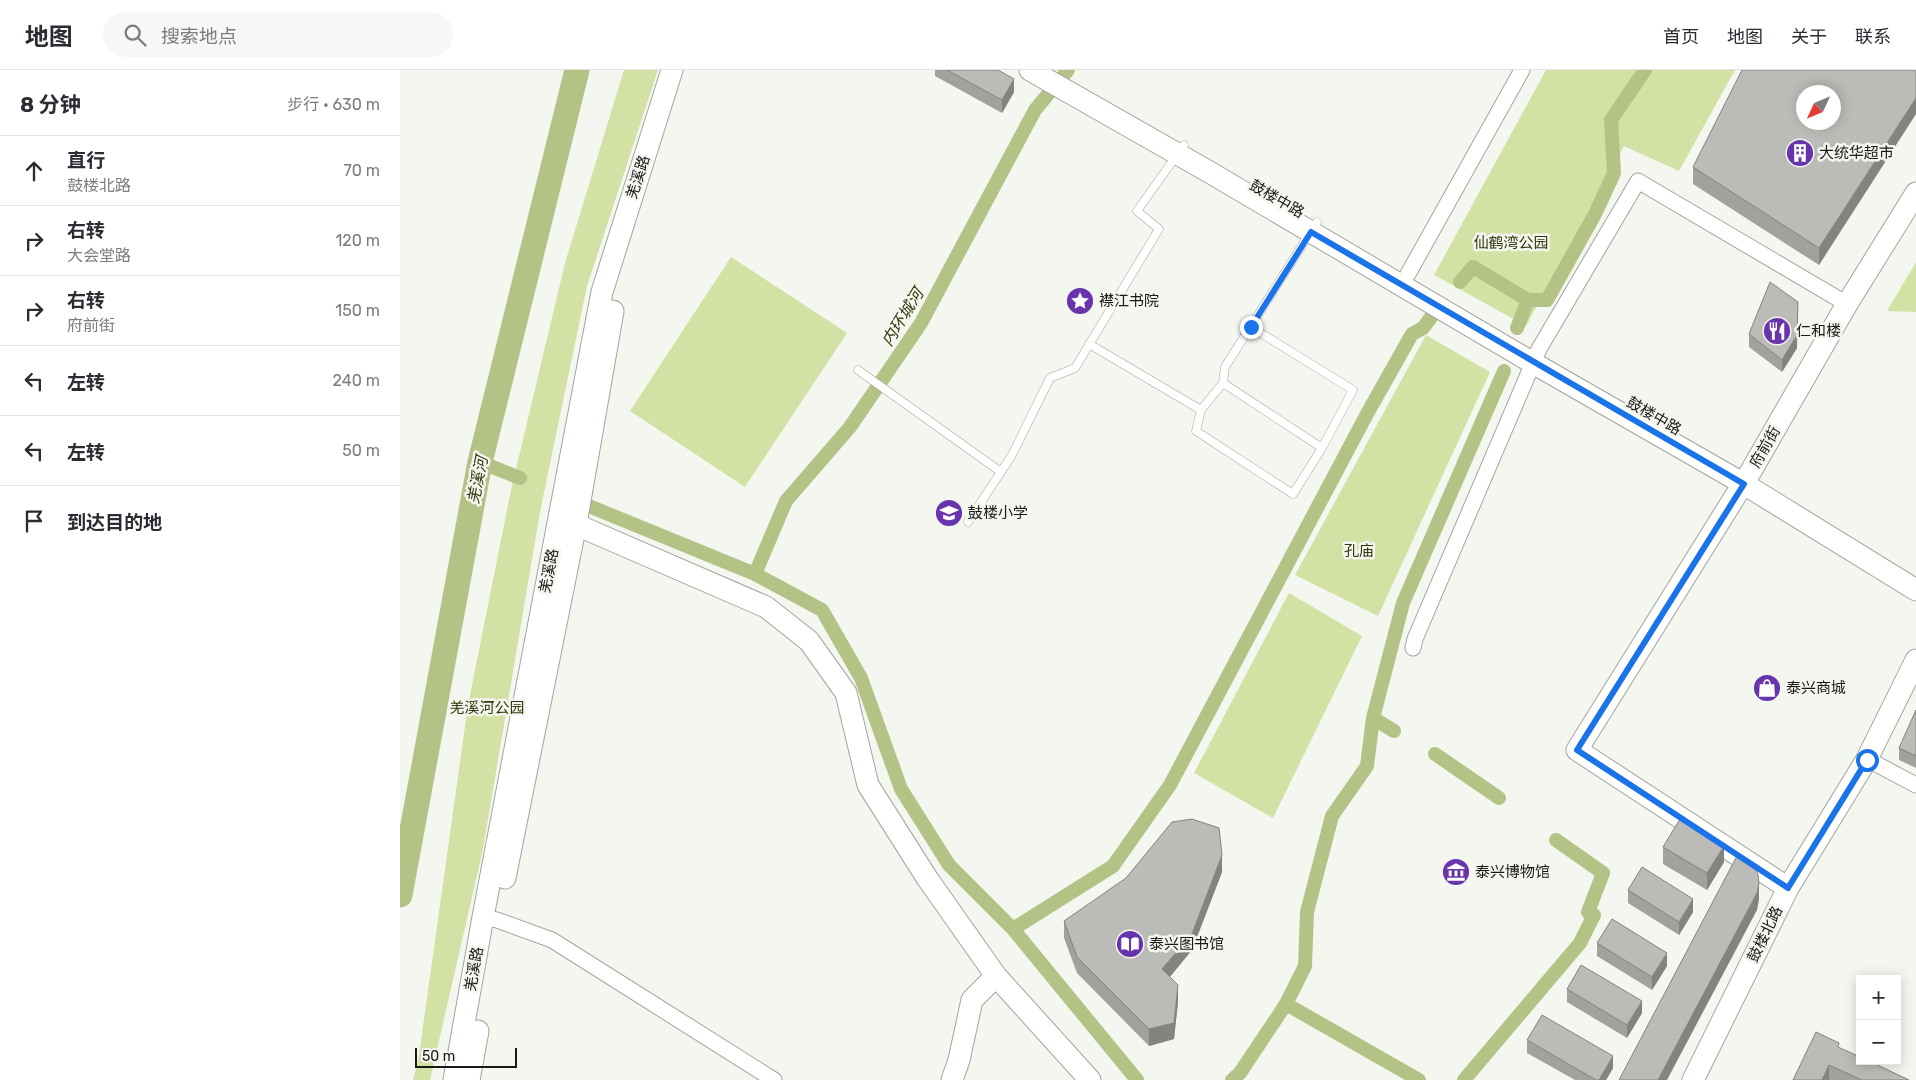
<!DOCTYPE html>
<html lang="zh">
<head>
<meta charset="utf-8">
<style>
	body { margin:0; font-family:Rubik,"Noto Sans SC",sans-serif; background:#f7f7f7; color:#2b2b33 }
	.controls { position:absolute; right:15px; bottom:15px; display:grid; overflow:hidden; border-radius:0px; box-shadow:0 2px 12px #0003 }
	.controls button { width:45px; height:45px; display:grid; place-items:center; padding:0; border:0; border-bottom:1px solid #e1e1e2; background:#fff; color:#2b2b33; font:25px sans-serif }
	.compass { position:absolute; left:1396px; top:15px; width:45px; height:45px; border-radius:50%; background:#fff; box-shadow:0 2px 12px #0003; rotate:226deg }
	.scale { position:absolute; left:15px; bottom:12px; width:102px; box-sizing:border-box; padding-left:5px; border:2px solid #181816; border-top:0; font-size:14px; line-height:18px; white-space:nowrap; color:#181816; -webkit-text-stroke:4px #f4f6f0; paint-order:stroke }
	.stop { position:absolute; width:15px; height:15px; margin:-11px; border:4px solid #1a73e8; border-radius:50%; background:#fff }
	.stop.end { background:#1a73e8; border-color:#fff; box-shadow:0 1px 5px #0008 }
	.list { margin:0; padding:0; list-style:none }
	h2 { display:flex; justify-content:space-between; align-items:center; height:65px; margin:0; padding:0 20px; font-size:21px }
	h2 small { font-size:16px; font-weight:400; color:#7c7c81 }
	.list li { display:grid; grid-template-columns:32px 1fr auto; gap:15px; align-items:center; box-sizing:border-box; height:70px; padding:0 20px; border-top:1px solid #e1e1e2 }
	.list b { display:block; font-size:19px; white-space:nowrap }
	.list p { margin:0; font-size:16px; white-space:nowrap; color:#7c7c81 }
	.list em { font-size:16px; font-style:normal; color:#7c7c81 }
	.icon { flex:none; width:28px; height:28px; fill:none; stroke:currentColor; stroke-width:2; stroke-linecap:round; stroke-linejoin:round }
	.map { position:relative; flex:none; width:1516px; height:1010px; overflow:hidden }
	header { display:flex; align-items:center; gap:30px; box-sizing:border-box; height:70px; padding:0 25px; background:#fff; border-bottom:1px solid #e1e1e2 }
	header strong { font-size:24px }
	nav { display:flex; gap:28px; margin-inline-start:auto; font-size:18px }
	.search { width:350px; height:45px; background:#f7f7f7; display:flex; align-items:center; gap:12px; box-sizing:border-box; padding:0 18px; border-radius:28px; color:#7c7c81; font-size:19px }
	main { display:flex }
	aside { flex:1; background:#fff }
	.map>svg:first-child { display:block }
	.green { fill:#d4e1a4 }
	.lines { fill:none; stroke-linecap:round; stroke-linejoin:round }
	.canal { stroke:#b5c286; stroke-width:14 }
	.river { stroke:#b5c286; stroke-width:25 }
	.lane-casing { stroke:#a3a49f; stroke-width:9 }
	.street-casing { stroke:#a3a49f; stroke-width:17 }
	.secondary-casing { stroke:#a3a49f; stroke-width:23 }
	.lane { stroke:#fff; stroke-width:8 }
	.street { stroke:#fff; stroke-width:15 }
	.secondary { stroke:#fff; stroke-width:21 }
	.wall { fill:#a1a29d }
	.shaded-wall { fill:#838480 }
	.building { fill:#bbbcb7; stroke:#838480; fill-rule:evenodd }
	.route { stroke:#1a73e8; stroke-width:6 }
	.labels { text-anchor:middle; stroke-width:5; stroke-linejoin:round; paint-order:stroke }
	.poi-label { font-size:15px; fill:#181816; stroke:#f4f6f0; text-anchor:start }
	.street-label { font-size:15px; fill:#181816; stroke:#f4f6f0 }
	.park-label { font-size:15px; fill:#31390a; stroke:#f4f6f0 }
	.water-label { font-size:16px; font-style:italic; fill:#323a0b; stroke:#f4f6f0 }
</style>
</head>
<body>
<header>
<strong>地图</strong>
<div class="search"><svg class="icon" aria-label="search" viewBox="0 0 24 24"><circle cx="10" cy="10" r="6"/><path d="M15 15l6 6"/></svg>搜索地点</div>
<nav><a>首页</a><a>地图</a><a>关于</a><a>联系</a></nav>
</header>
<main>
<aside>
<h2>8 分钟<small>步行 · 630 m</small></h2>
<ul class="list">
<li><svg class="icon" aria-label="ahead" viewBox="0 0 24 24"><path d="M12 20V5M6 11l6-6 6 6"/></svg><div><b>直行</b><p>鼓楼北路</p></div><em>70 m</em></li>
<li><svg class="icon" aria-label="right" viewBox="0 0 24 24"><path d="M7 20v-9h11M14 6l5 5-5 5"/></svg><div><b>右转</b><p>大会堂路</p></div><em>120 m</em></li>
<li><svg class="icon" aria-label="right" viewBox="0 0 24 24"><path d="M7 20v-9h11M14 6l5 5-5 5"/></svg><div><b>右转</b><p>府前街</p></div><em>150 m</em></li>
<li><svg class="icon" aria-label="left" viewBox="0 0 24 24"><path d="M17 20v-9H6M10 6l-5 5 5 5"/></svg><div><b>左转</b></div><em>240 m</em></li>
<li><svg class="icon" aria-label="left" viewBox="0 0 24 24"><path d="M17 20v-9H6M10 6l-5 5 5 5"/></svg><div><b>左转</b></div><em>50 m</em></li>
<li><svg class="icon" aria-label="arrive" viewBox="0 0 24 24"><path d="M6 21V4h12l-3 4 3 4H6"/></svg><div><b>到达目的地</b></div></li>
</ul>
</aside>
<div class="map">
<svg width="1516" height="1010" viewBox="0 0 1516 1010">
	<rect width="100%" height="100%" fill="#f4f6f0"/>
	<path class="green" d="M 224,0 L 258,0 L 187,216 L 140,442 L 83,779 L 30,1010 L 13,1010 L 18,992 L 68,635 L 111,420 L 165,193 Z
		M 1146,0 L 1335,0 L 1279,101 L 1224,76 L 1126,256 L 1034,205 Z
		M 331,187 L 447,263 L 345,417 L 230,341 Z
		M 1516,192 L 1516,242 L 1487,241 Z
		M 1026,265 L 1090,302 L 978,546 L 895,505 Z
		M 889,523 L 962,566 L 873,748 L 794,703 Z"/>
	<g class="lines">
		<path class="canal" d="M 1060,212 L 1073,197 L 1128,230 L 1147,230 L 1195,144 L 1214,103 L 1211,50 L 1245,0
			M 1117,258 L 1128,230
			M 80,392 L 120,408
			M 184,434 L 355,504 L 422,540 L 461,608 L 501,719 L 549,795 L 613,859 L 737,1010
			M 355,504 L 386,431 L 450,357 L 521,253 L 635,40 L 668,0
			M 973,648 L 994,661
			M 1035,684 L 1099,728
			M 613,859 L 713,796 L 770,715 L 968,342 L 1012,264 L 1023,258 L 1032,246
			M 886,934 L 905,896 L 907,842 L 932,746 L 967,696 L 973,648 L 1003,533 L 1104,301
			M 832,1010 L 840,1003 L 886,934 L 1019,1010
			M 1064,1010 L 1180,873 L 1194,845 L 1188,842 L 1203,803 L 1156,770"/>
		<path class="river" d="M 0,825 L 80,392 L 177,0"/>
		<defs>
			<path id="lane" d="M 851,257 L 953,320 L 922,378
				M 689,274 L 801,340 L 796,361 L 893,424 L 922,378 L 823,313 L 801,340
				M 458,300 L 601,402
				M 823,313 L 825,297 L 917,152
				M 568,452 L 612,385 L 650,308 L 675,298 L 759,159 L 737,141 L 784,75"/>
			<path id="street" d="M 1008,204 L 1122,0
				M 1013,578 L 1015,569 L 1139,279 L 1238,111 L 1447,234
				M 1467,689 L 1516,715
				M 83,847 L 97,850 L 152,870 L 374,1010"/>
			<path id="secondary" d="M 630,0 L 811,103 L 1133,293 L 1344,414 L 1516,520
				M 163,449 L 366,537 L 409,571 L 446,623 L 468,715 L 527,808 L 596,906 L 690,1010
				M 105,808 L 176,454 L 213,241
				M 1388,818 L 1177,680 L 1351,401 L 1447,234 L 1516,123
				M 54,1010 L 83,847 L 202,222 L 272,0
				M 69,1010 L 78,961
				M 552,1010 L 559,990 L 572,930 L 596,906
				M 1293,1010 L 1388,818 L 1467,689 L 1516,590"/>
		</defs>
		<use href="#lane" class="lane-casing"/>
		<use href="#street" class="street-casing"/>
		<use href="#secondary" class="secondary-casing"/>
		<use href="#lane" class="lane"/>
		<use href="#street" class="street"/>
		<use href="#secondary" class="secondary"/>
	</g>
	<path class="wall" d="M 535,0 L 598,0 L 614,22 L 602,43 L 535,6 Z
		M 1516,0 L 1419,195 L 1293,114 L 1293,97 Z
		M 1349,264 L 1397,278 L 1382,302 L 1349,277 Z
		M 1516,640 L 1516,698 L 1499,690 L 1499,678 Z
		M 1263,777 L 1324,792 L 1307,820 L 1263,794 Z
		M 822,802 L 792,880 L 770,907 L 778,932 L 774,969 L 749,976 L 677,903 L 664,868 L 664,851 Z
		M 1228,820 L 1293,842 L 1279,865 L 1228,833 Z
		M 1197,873 L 1267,896 L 1252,920 L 1197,886 Z
		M 1167,919 L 1242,943 L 1227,968 L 1167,932 Z
		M 1127,970 L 1213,998 L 1206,1010 L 1175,1010 L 1127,983 Z
		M 1439,978 L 1509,1010 L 1393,1010 Z"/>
	<path class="shaded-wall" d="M 614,9 L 614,22 L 602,43 L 602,30 Z
		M 1516,28 L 1516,44 L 1419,195 L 1419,178 Z
		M 1398,232 L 1397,278 L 1382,302 L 1382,290 Z
		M 1324,776 L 1324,792 L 1307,820 L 1307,803 Z
		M 822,785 L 822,802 L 792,880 L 762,916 L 762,899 Z
		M 1359,813 L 1359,830 L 1357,840 L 1267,1010 L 1258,1010 Z
		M 1293,829 L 1293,842 L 1279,865 L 1279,852 Z
		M 1267,883 L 1267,896 L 1252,920 L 1252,907 Z
		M 778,915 L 778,932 L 774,969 L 749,976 L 749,959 Z
		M 1242,931 L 1242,943 L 1227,968 L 1227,955 Z
		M 1213,986 L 1213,998 L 1206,1010 L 1199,1010 Z
		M 1429,995 L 1429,1010 L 1422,1010 Z"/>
	<path class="building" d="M 547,0 L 598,0 L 614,9 L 602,30 Z
		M 1342,0 L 1516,0 L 1516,28 L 1419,178 L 1293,97 ZM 1404,22 L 1434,22 L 1434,52 L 1404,52 Z
		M 1370,212 L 1398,232 L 1397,265 L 1382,290 L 1349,264 Z
		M 1516,640 L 1516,686 L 1499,678 Z
		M 792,749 L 819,758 L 822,785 L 792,864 L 762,899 L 778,915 L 774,953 L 749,959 L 677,887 L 664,851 L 726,808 L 772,752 Z
		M 1280,749 L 1324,776 L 1307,803 L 1263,777 Z
		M 1338,784 L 1349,790 L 1354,797 L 1358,804 L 1359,813 L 1357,823 L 1258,1010 L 1219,1010 Z
		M 1242,797 L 1293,829 L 1279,852 L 1228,820 Z
		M 1212,849 L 1267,883 L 1252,907 L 1197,873 Z
		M 1181,895 L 1242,931 L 1227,955 L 1167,919 Z
		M 1142,945 L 1213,986 L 1199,1010 L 1196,1010 L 1127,970 Z
		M 1416,962 L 1439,973 L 1438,977 L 1460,987 L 1460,991 L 1469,991 L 1509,1010 L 1462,1010 L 1429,995 L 1422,1010 L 1393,1010 Z"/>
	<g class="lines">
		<path class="route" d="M 851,257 L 911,162 L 1344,414 L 1177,680 L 1388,818 L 1467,690"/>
	</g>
	<defs>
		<symbol id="building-disc" viewBox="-11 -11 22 22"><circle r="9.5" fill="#6734ab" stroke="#f4f6f0"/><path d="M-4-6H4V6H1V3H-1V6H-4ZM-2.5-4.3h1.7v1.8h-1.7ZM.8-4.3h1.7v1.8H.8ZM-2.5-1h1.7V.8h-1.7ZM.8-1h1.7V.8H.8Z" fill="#fff"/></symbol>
		<symbol id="sight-disc" viewBox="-11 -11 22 22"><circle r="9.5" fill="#6734ab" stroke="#f4f6f0"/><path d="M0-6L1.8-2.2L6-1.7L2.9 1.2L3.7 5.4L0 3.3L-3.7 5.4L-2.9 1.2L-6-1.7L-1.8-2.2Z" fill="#fff"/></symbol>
		<symbol id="restaurant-disc" viewBox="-11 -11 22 22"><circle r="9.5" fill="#6734ab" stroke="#f4f6f0"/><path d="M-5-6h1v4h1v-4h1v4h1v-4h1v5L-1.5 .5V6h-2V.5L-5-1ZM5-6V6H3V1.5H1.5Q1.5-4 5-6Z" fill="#fff"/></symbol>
		<symbol id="school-disc" viewBox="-11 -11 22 22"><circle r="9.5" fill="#6734ab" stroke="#f4f6f0"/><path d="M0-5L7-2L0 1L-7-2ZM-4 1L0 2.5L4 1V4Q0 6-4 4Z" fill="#fff"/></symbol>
		<symbol id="shop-disc" viewBox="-11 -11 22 22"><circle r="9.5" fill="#6734ab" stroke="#f4f6f0"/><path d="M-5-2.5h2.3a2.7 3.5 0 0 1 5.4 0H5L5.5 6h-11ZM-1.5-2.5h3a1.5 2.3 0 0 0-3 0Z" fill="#fff"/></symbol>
		<symbol id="museum-disc" viewBox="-11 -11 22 22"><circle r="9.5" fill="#6734ab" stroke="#f4f6f0"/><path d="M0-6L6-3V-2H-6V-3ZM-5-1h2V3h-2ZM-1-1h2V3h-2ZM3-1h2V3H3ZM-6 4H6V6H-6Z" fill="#fff"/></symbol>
		<symbol id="library-disc" viewBox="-11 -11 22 22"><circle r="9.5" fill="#6734ab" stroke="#f4f6f0"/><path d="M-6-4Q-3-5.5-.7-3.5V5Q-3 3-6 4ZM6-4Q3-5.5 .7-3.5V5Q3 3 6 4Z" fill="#fff"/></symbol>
	</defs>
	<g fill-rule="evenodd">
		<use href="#building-disc" x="1384" y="67" width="32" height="32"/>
		<use href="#sight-disc" x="664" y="215" width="32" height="32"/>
		<use href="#restaurant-disc" x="1361" y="245" width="32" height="32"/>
		<use href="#school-disc" x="533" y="427" width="32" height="32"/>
		<use href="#shop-disc" x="1351" y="602" width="32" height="32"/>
		<use href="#museum-disc" x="1040" y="786" width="32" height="32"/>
		<use href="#library-disc" x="714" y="858" width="32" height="32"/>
	</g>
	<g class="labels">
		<g class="poi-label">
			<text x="1419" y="88">大统华超市</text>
			<text x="699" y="236">襟江书院</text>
			<text x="1396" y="266">仁和楼</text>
			<text x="568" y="448">鼓楼小学</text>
			<text x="1386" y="623">泰兴商城</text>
			<text x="1075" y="807">泰兴博物馆</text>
			<text x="749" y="879">泰兴图书馆</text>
		</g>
		<g class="street-label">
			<text transform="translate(238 107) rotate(-72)" y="5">羌溪路</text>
			<text transform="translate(877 129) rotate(30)" y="5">鼓楼中路</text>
			<text transform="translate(1254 346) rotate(30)" y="5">鼓楼中路</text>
			<text transform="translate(1365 377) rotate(-60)" y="5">府前街</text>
			<text transform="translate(149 501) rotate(-79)" y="5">羌溪路</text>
			<text transform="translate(1365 864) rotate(-64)" y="5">鼓楼北路</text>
			<text transform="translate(74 899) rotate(-80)" y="5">羌溪路</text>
		</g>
		<g class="park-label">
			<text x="1111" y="178">仙鹤湾公园</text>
			<text x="959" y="486">孔庙</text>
			<text x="87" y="643">羌溪河公园</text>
		</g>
		<g class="water-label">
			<text transform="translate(502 247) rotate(-58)" y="6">内环城河</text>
			<text transform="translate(77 410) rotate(-79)" y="6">羌溪河</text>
		</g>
	</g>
</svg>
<div class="controls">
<button>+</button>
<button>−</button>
</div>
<svg class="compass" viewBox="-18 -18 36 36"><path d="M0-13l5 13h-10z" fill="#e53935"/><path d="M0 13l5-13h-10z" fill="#7c7c81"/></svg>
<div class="scale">50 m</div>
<div class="stop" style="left:1467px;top:690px"></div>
<div class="stop end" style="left:851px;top:257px"></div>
</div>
</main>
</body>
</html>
